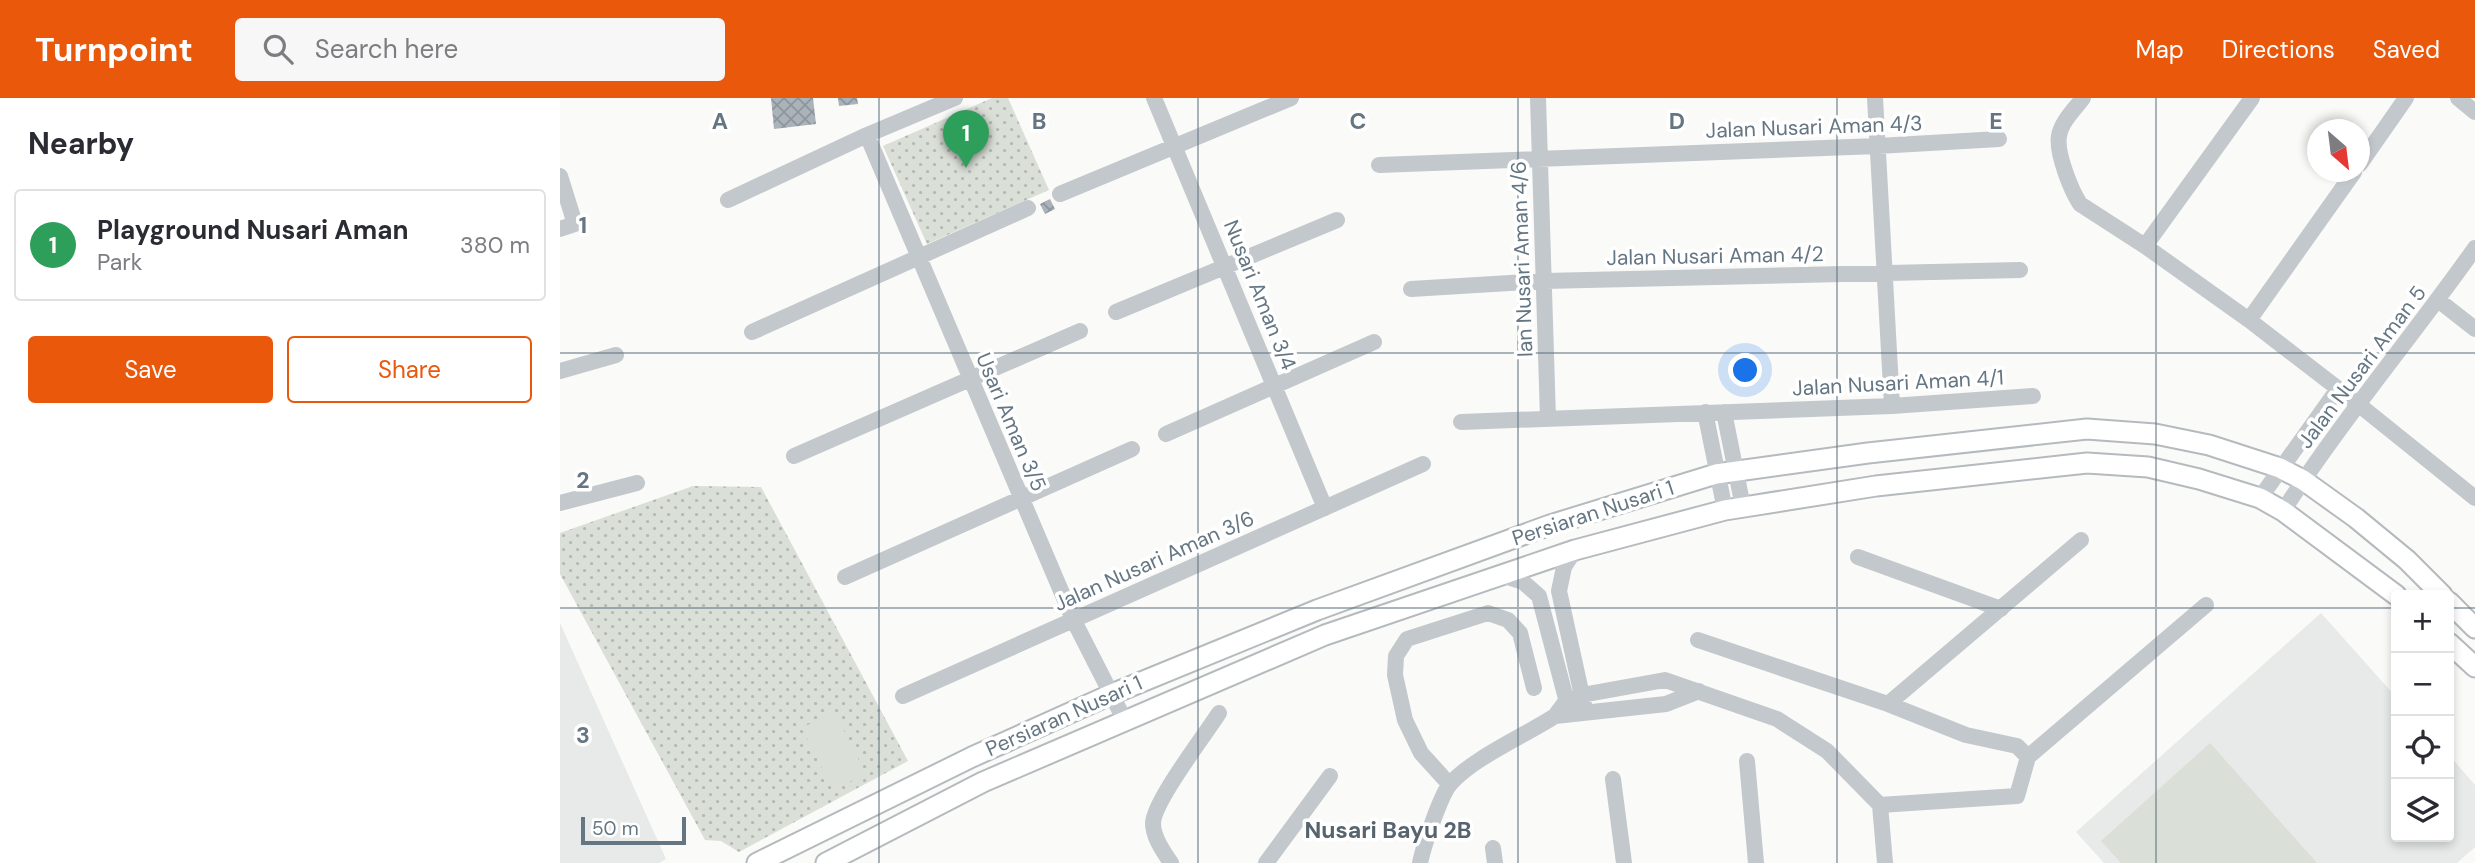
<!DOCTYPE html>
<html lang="en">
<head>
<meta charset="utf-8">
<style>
	body { margin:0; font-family:"DM Sans",sans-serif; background:#f7f7f7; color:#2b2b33 }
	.controls { position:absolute; right:21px; bottom:21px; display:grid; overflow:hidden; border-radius:7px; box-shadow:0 4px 10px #0003 }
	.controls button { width:63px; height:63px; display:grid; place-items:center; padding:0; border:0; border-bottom:2px solid #e1e1e2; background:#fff; color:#2b2b33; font:35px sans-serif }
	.compass { position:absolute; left:1747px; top:21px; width:63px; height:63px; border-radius:50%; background:#fff; box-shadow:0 4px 10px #0003; rotate:152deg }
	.scale { position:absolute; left:21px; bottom:18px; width:105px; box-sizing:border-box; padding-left:7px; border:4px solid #657683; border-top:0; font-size:19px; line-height:24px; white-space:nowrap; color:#657683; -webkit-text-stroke:5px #fff; paint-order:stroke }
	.you { position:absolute; left:1186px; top:273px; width:24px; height:24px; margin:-18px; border:5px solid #fff; border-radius:50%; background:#1a73e8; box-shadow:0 0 0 10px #1a73e833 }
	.badge { display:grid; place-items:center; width:46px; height:46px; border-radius:50%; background:#ea580c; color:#fff; font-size:23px; font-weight:700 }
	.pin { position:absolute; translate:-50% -58px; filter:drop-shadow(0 2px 4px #0008) }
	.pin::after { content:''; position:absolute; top:37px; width:24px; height:21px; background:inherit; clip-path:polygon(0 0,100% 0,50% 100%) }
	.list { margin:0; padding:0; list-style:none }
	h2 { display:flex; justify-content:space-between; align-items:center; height:91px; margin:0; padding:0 28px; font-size:30px }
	h2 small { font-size:23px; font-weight:400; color:#7c7c81 }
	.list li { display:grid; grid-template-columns:46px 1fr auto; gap:21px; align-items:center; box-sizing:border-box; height:112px; margin:0 14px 14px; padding:0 14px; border:2px solid #e1e1e2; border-radius:7px }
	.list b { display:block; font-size:26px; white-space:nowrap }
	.list p { margin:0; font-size:23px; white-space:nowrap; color:#7c7c81 }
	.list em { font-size:23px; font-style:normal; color:#7c7c81 }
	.actions { display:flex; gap:14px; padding:21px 28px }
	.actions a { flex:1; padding:16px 0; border:2px solid #ea580c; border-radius:7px; text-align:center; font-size:24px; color:#ea580c }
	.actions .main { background:#ea580c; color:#fff }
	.icon { flex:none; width:38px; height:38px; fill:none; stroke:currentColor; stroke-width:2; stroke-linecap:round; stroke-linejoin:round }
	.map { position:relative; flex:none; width:1915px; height:765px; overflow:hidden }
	header { display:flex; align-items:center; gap:42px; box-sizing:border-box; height:98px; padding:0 35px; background:#ea580c; color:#fff }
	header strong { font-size:33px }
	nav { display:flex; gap:38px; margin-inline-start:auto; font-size:24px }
	.search { width:490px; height:63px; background:#f7f7f7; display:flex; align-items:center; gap:18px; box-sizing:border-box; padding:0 24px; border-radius:7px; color:#7c7c81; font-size:26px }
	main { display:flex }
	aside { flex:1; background:#fff }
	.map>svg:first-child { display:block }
	.built { fill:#e8e9e9 }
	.grass { fill:url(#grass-dots) }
	.pitch { fill:#dadfd7 }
	.building { fill:url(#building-cross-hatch) }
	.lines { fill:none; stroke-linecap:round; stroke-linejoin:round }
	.major-casing { stroke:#b5babe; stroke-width:23 }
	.minor { stroke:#c3c8cc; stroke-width:16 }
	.major { stroke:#fff; stroke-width:19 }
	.grid { fill:none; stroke:#657683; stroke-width:2; stroke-opacity:0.55 }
	.labels { text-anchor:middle; stroke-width:7; stroke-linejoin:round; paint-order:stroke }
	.street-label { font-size:21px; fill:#657683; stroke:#fff }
	.neighbourhood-label { font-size:23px; font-weight:bold; fill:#57646e; stroke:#fff }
	.grid-label { font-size:23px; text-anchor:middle; font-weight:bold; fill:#657683; stroke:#fff; stroke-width:7; stroke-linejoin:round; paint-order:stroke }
</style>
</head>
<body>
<header>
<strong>Turnpoint</strong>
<div class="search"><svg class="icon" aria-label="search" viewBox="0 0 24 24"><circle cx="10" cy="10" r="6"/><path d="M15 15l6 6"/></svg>Search here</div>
<nav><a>Map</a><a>Directions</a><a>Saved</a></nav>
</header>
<main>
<aside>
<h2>Nearby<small></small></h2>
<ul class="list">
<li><span class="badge" style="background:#2e9e5b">1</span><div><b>Playground Nusari Aman</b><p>Park</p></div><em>380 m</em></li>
</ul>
<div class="actions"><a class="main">Save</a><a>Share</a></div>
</aside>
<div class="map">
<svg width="1915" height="765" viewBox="0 0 1915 765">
	<defs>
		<pattern id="grass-dots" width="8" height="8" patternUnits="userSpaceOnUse" patternTransform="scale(1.75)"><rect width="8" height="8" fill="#dadfd7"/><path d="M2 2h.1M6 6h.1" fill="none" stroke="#b4b9b4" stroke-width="1.8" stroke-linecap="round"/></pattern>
		<pattern id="building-cross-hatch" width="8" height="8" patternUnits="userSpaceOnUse" patternTransform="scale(1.75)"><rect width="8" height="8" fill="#aab3b9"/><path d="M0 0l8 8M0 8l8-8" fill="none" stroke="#8e969c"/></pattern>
	</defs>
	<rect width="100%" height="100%" fill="#fafaf8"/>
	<path class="built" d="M 1761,515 L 1836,599 L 1836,739 L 1889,739 L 1889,657 L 1915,687 L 1915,749 L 1897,765 L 1544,765 L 1516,734 Z
		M 0,525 L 106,761 L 99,765 L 0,765 Z"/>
	<path class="grass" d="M 432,0 L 448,0 L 489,92 L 367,146 L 323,48 Z
		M 133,388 L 201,389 L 348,663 L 179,754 L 161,743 L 145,742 L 0,476 L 0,435 Z"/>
	<path class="pitch" d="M 274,613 L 306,676 L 273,692 L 242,630 Z
		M 1650,645 L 1757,765 L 1561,765 L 1541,743 Z"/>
	<path class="building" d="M 211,0 L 253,0 L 256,26 L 214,31 Z
		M 278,0 L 297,0 L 298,6 L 279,8 Z
		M 490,101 L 495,111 L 485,116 L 480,106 Z"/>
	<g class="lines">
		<defs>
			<path id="major" d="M 1889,504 L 1915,530
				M 1889,545 L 1915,569
				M 197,765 L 412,659 L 552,596 L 757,512 L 990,427 L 1156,376 L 1308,355 L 1527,331 L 1595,336 L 1649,347 L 1720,370 L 1743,382 L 1796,420 L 1847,462 L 1882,497
				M 266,765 L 423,684 L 765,537 L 1015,452 L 1165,412 L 1316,388 L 1527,365 L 1588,369 L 1639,381 L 1700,400 L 1723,413 L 1836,497"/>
		</defs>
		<use href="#major" class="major-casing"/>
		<path class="minor" d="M 594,0 L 765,410
			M 978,0 L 988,320
			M 1315,0 L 1332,308
			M 1523,0 C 1515,11 1501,24 1499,38 C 1496,55 1511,92 1520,106 L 1585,148 L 1689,222 L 1798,306 L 1915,400
			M 1898,0 L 1915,14
			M 307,37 L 513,521 L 565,623
			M 1800,66 L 1846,0
			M 819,67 L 1318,48 L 1439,41
			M 0,78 L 15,126 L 0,131
			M 500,96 L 731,0
			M 168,102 L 307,37 L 395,0
			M 1585,148 L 1692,0
			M 851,191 L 984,183 L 1460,172
			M 1878,202 L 1915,231
			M 556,214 L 777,122
			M 1689,222 L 1794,74
			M 192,234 L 468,110
			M 0,273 L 56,257
			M 1145,314 L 1165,412
			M 1164,314 L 1183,409
			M 901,324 L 1332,308 L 1473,298
			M 606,336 L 814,244
			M 234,358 L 520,233
			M 1700,400 L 1778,291
			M 0,405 L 77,385
			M 1723,413 C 1782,322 1852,239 1915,150
			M 1015,452 L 1004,469 L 999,493 L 1024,607
			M 1298,459 L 1441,511
			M 941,477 L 963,484 L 979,498 L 1009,612
			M 285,479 L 572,351
			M 1138,542 L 1328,606 L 1406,637 L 1457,648 L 1468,659
			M 1139,593 L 1106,606 L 995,618 L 1006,603 L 1022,597 L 1105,582 L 1217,621 L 1267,653 L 1320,707 L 1325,765
			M 343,598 L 863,366
			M 1328,606 L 1521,442
			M 1187,663 L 1196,765
			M 1053,681 L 1064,765
			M 889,686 L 861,655 L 845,622 L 835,577 L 836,558 L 847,541 L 928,515 L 948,522 L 960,535 L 974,590
			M 1320,707 L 1457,698 L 1468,659 L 1646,507
			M 933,750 L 935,765
			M 611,765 C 603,753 593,739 593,725 C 594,703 645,637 659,615
			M 706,765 L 770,678
			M 860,765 C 863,750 881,695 891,685 C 915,659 964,638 995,618"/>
		<use href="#major" class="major"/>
	</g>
	<path class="grid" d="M 319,0 L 319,765M 638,0 L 638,765M 958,0 L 958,765M 1277,0 L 1277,765M 1596,0 L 1596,765M 0,255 L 1915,255M 0,510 L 1836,510M 1889,510 L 1915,510"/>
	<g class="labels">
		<g class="street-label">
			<text transform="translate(1254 29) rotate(-2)" y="7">Jalan Nusari Aman 4/3</text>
			<text transform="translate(1155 158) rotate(-1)" y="7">Jalan Nusari Aman 4/2</text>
			<text transform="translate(962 161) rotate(-92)" y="7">lan Nusari Aman 4/6</text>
			<text transform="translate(700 197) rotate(68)" y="7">Nusari Aman 3/4</text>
			<text transform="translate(1802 269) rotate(-53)" y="7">Jalan Nusari Aman 5</text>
			<text transform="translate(1338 285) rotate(-3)" y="7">Jalan Nusari Aman 4/1</text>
			<text transform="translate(451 324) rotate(67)" y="7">Usari Aman 3/5</text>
			<text transform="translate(1033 415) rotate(-18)" y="7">Persiaran Nusari 1</text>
			<text transform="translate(594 463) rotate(-24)" y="7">Jalan Nusari Aman 3/6</text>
			<text transform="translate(504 618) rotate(-24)" y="7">Persiaran Nusari 1</text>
		</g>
		<g class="neighbourhood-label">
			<text x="828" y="740">Nusari Bayu 2B</text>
		</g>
	</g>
	<g class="grid-label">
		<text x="160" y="31">A</text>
		<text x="479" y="31">B</text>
		<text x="798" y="31">C</text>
		<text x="1117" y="31">D</text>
		<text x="1436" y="31">E</text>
		<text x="23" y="135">1</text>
		<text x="23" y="390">2</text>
		<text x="23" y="645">3</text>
	</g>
</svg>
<div class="controls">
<button>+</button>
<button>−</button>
<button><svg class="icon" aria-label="locate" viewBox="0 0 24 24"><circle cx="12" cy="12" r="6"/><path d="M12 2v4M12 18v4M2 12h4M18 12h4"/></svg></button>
<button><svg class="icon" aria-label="layers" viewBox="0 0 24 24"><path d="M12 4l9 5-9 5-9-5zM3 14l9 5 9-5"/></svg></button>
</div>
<svg class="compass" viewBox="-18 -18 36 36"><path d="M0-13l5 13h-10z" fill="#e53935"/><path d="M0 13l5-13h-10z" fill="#7c7c81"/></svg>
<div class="scale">50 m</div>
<div class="you"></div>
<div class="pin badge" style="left:406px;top:70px;background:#2e9e5b">1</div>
</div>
</main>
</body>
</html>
